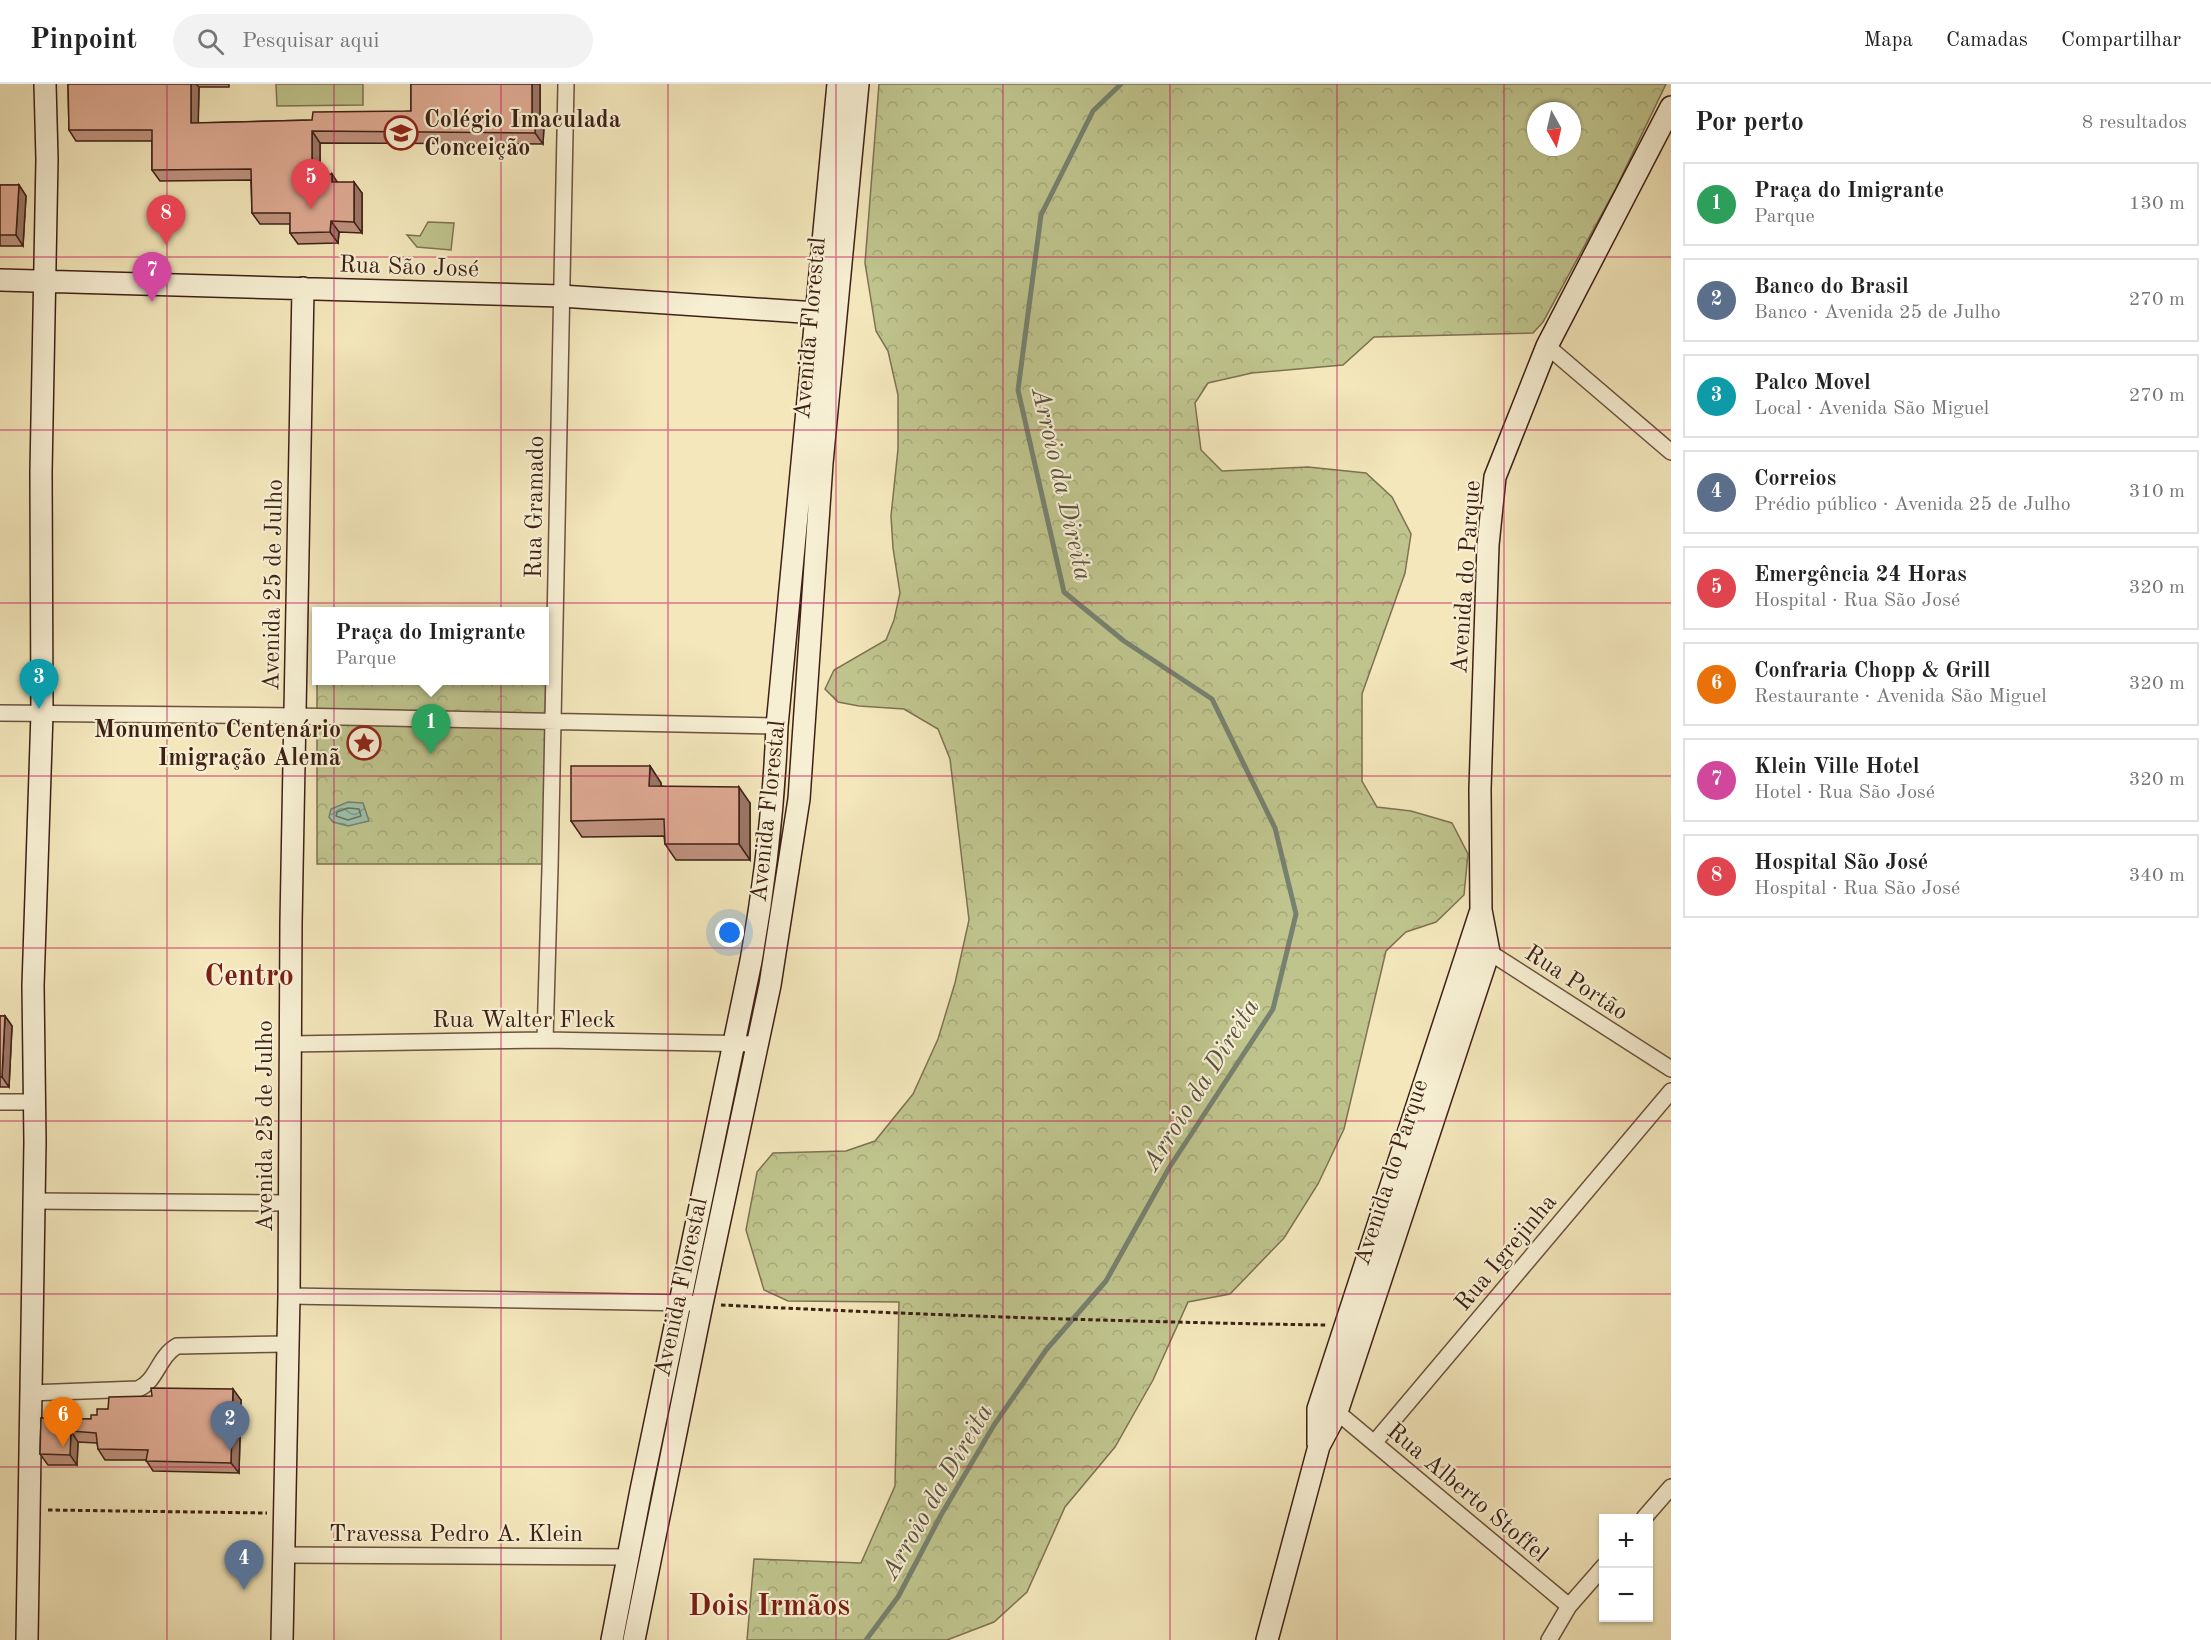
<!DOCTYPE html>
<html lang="pt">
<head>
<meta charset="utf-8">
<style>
	body { margin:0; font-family:"Old Standard TT",serif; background:#f2f2f2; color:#222 }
	.controls { position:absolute; right:18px; bottom:18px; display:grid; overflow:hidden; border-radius:0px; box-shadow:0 2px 4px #0004 }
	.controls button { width:54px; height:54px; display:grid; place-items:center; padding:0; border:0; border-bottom:2px solid #e0e0e0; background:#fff; color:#222; font:30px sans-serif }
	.compass { position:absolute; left:1527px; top:18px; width:54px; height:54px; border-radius:50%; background:#fff; box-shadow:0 2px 4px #0004; rotate:172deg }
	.you { position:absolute; left:730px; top:849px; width:21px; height:21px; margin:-15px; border:4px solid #fff; border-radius:50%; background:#1a73e8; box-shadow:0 0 0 9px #1a73e833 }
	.badge { display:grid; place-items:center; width:39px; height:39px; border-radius:50%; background:#8f2418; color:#fff; font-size:20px; font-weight:700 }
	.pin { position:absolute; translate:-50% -50px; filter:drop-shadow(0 2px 3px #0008) }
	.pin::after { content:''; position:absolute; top:32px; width:21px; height:18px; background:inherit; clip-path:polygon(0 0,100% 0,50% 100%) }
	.popup { position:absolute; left:312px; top:523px; width:237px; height:78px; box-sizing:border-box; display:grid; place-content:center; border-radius:0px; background:#fff; filter:drop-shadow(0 2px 4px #0005); font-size:20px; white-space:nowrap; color:#767676 }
	.popup b { font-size:22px; color:#222 }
	.popup::after { content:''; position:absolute; left:50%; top:100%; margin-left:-12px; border:12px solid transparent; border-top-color:#fff }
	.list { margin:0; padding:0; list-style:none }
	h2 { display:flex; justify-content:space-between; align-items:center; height:78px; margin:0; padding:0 24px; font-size:26px }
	h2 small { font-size:20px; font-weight:400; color:#767676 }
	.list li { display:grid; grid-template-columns:39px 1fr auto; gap:18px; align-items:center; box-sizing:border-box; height:84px; margin:0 12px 12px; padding:0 12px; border:2px solid #e0e0e0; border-radius:0px }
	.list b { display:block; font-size:22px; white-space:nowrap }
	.list p { margin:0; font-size:20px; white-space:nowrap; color:#767676 }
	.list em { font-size:20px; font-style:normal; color:#767676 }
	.icon { flex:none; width:33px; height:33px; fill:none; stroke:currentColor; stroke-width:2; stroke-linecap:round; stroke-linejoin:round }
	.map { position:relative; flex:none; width:1671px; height:1556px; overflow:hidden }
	header { display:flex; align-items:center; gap:36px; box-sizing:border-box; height:84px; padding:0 30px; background:#fff; border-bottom:2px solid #e0e0e0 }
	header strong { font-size:28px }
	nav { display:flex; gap:33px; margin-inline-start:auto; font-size:21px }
	.search { width:420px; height:54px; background:#f2f2f2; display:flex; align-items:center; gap:15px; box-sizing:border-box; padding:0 21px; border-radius:33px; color:#767676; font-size:22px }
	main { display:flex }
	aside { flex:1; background:#fff }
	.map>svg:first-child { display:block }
	.grass { fill:#bfc48d; stroke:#7e7252; stroke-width:1.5 }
	.forest { fill:url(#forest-crowns); stroke:#7e7252; stroke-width:1.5; fill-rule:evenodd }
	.water { fill:url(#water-waves); stroke:#76816f; stroke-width:1.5 }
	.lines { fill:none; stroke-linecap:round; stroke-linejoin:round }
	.shore { stroke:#6d7160; stroke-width:1.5 }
	.stream { stroke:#76816f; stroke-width:5 }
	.street-casing { stroke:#6b523f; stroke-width:18 }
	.secondary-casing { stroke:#3e2116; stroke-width:24 }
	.path { stroke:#3e2116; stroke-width:3; stroke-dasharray:4.5 3; stroke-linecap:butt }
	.street { stroke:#f7efd3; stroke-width:15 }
	.secondary { stroke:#f7efd3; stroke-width:21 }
	.wall { fill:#bf927e; stroke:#3e2116; stroke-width:1.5 }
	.shaded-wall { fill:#9b7767; stroke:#3e2116; stroke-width:1.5 }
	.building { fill:#deaa93; stroke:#3e2116; stroke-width:1.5 }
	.grid { fill:none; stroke:#c2185b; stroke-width:1.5; stroke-opacity:0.55 }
	.labels { text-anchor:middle; stroke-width:4.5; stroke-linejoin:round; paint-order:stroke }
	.poi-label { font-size:24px; font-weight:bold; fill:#3e2116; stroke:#f7efd3; text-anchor:start }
	.street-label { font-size:24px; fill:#3e2116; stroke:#f7efd3 }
	.water-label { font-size:26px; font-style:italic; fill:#5a5143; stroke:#f7efd3 }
	.district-label { font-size:30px; font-weight:bold; fill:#7a1f14; stroke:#f7efd3 }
</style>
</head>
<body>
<header>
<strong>Pinpoint</strong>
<div class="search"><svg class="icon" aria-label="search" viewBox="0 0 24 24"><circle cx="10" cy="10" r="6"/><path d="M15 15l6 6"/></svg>Pesquisar aqui</div>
<nav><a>Mapa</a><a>Camadas</a><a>Compartilhar</a></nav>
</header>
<main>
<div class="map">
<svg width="1671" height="1556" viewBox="0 0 1671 1556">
	<defs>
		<pattern id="forest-crowns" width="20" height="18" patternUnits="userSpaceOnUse" patternTransform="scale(1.5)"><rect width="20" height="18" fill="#bfc48d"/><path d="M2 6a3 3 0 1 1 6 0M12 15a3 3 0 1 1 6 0" fill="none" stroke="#a5a879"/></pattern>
		<pattern id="water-waves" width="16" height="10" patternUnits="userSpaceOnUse" patternTransform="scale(1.5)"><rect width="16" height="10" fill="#9cc1ab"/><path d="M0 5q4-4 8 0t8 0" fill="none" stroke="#819c8a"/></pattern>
	</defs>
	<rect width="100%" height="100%" fill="#f3e7bb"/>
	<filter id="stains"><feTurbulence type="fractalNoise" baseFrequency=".00333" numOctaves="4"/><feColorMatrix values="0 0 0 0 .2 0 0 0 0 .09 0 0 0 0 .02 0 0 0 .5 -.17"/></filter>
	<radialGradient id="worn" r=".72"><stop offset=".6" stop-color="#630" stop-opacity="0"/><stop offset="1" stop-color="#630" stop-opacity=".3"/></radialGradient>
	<path class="grass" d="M 276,0 L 363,0 L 363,21 L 277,22 Z
		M 428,138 L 454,139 L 451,166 L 417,163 L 407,151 L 420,152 Z"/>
	<path class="forest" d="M 879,0 L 1666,0 L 1616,104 L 1543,238 L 1533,249 L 1374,253 L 1343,281 L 1252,289 L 1208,299 L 1195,319 L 1201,366 L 1222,387 L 1308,383 L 1366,389 L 1392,413 L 1411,450 L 1405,489 L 1362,610 L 1362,697 L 1377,723 L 1411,727 L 1452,739 L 1468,770 L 1464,811 L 1436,838 L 1406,848 L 1386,867 L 1344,1045 L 1318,1100 L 1284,1154 L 1230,1210 L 1188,1218 L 1153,1296 L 1115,1363 L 1065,1423 L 1027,1508 L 994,1538 L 947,1556 L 747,1556 L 754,1475 L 861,1479 L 895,1402 L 899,1218 L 788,1217 L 764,1206 L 746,1146 L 757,1088 L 773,1069 L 846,1067 L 875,1057 L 913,1010 L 938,955 L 955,899 L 969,836 L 950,675 L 938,645 L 904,625 L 859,622 L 838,618 L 825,605 L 834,586 L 886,556 L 894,536 L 900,509 L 893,464 L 891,432 L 898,365 L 898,311 L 888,267 L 876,247 L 865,179 ZM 1536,27 L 1572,27 L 1572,63 L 1536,63 Z
		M 545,561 L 546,561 L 544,780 L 317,780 L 317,597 L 545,596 Z"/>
	<path class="water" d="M 348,718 L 363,719 L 369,737 L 348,742 L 333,738 L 329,733 L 331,725 Z"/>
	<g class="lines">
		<path class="shore" d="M 348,724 L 359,725 L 361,732 L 348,736 L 336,732 L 337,728 Z"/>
		<path class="stream" d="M 866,1556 L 898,1513 L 941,1431 L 994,1341 L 1046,1266 L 1106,1197 L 1169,1084 L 1273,925 L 1296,830 L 1275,744 L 1212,615 L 1124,557 L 1064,508 L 1018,306 L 1041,131 L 1093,27 L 1121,0"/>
		<defs>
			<path id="street" d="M 1547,262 L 1671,368
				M 0,629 L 295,632 L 777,642
				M 1489,868 L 1671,985
				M 545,956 L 550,784 L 566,0
				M 289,960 L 545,956 L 758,960
				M 0,1018 L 34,1018
				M 32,1117 L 289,1119
				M 289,1212 L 690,1219
				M 29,1309 L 138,1305 C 157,1297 158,1273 177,1262 L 287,1260
				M 1337,1328 L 1569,1522
				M 1374,1359 L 1671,1007
				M 1644,1434 L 1671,1403
				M 284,1471 L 627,1473
				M 1549,1556 L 1569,1522 L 1604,1482"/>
			<path id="secondary" d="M 0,196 L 561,212 L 817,229
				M 1318,1360 L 1318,1325 L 1480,829
				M 27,1556 L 35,1058 L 33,902 L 42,629 L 41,388 L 47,75 L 45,0
				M 282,1556 L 289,1212 L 291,839 L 303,204
				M 612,1556 L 641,1406 L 751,877 C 765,798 774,721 777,642 L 838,0
				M 634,1556 L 702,1220 L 770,901 L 799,715 L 822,379 L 858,0
				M 1267,1556 L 1319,1362 L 1337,1328 L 1489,868 L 1481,826 L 1480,705 L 1488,461 L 1495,393 L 1547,262 L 1671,23"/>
		</defs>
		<use href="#street" class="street-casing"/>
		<use href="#secondary" class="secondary-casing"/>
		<path class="path" d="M 721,1221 C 923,1231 1124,1238 1326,1241
			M 48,1426 L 267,1429"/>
		<use href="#street" class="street"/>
		<use href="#secondary" class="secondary"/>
	</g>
	<path class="wall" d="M 68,0 L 229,0 L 229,3 L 199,3 L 198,39 L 312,36 L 411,27 L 411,0 L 540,0 L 540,37 L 544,41 L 543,60 L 320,59 L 320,91 L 362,109 L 362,149 L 339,148 L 338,159 L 298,160 L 290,149 L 290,140 L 260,140 L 252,129 L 251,96 L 160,97 L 152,86 L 152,57 L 76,57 L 69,46 Z
		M 0,101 L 19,101 L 26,112 L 23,162 L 0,162 Z
		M 650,682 L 661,699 L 661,702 L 750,719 L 750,776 L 676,776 L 665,760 L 664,752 L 582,753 L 571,737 Z
		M 0,932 L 5,932 L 12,942 L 9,1003 L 0,1003 Z
		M 241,1316 L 239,1389 L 153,1387 L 146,1376 L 105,1376 L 98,1365 L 97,1359 L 78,1358 L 77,1381 L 48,1381 L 40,1370 L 41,1334 L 91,1335 L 108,1325 Z"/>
	<path class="shaded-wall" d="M 191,0 L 196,0 L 199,3 L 198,50 L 191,39 Z
		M 532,0 L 540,0 L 540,37 L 544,41 L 543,60 L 535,49 L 532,31 Z
		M 312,47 L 320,59 L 320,102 L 312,91 Z
		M 332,90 L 340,102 L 332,98 Z
		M 354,98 L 362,109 L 362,149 L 354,138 Z
		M 19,101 L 26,112 L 23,162 L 16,151 Z
		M 331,137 L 339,148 L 338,159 L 330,148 Z
		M 650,682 L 661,699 L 661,719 L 649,702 Z
		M 739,703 L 750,719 L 750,776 L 739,760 Z
		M 5,932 L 12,942 L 9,1003 L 2,993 Z
		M 233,1305 L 241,1316 L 239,1389 L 231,1379 Z
		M 71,1347 L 78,1358 L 77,1381 L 70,1371 Z"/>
	<path class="building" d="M 68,0 L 191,0 L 191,39 L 312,36 L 313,28 L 411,27 L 411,0 L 532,0 L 532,31 L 536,30 L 535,49 L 312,47 L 312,91 L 332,90 L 332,98 L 354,98 L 354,138 L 331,137 L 330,148 L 290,149 L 290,129 L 252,129 L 251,85 L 152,86 L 152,46 L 69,46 Z
		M 0,101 L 19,101 L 16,151 L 0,151 Z
		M 571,682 L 650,682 L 649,702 L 739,703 L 739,760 L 665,760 L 664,735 L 571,737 Z
		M 0,932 L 5,932 L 2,993 L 0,993 Z
		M 151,1304 L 233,1305 L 231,1379 L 146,1377 L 148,1366 L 98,1365 L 96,1349 L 71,1347 L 70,1371 L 40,1370 L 41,1334 L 91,1335 L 91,1331 L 97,1331 L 97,1325 L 108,1325 L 109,1313 L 152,1312 Z"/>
	<path class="grid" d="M 167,0 L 167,1556M 334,0 L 334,1556M 501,0 L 501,1556M 668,0 L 668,1556M 836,0 L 836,1556M 1003,0 L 1003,1556M 1170,0 L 1170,1556M 1337,0 L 1337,1556M 1504,0 L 1504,1556M 0,173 L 1671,173M 0,346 L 1671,346M 0,519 L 1671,519M 0,692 L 1671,692M 0,864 L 1671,864M 0,1037 L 1671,1037M 0,1210 L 1671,1210M 0,1383 L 1671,1383"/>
	<defs>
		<symbol id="school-ring" viewBox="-11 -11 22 22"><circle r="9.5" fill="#f7efd3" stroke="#8f2418" stroke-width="1.5"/><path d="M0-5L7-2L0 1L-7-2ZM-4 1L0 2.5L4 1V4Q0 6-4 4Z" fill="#8f2418"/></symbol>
		<symbol id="sight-ring" viewBox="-11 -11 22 22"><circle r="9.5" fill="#f7efd3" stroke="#8f2418" stroke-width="1.5"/><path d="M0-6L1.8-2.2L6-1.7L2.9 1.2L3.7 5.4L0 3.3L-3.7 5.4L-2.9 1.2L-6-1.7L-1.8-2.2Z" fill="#8f2418"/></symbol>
	</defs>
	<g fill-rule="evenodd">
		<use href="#school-ring" x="382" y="30" width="38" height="38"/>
		<use href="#sight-ring" x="345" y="640" width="38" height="38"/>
	</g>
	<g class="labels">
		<g class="poi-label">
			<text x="424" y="43">Colégio Imaculada<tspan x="424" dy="28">Conceição</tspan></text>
			<text x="341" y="653" text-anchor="end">Monumento Centenário<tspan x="341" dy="28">Imigração Alemã</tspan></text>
		</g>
		<g class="street-label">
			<text transform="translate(409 182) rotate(2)" y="8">Rua São José</text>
			<text transform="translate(809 244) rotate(-85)" y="8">Avenida Florestal</text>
			<text transform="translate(534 423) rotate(-89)" y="8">Rua Gramado</text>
			<text transform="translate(1465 493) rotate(-86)" y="8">Avenida do Parque</text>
			<text transform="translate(272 501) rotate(-89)" y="8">Avenida 25 de Julho</text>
			<text transform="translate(767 727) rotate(-84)" y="8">Avenida Florestal</text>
			<text transform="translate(1577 898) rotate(33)" y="8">Rua Portão</text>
			<text x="524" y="943">Rua Walter Fleck</text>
			<text transform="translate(264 1042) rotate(-90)" y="8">Avenida 25 de Julho</text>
			<text transform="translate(1390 1088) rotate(-72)" y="8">Avenida do Parque</text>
			<text transform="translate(1505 1168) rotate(-50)" y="8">Rua Igrejinha</text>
			<text transform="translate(680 1203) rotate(-78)" y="8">Avenida Florestal</text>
			<text transform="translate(1468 1408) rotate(40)" y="8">Rua Alberto Stoffel</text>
			<text x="456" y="1457">Travessa Pedro A. Klein</text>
		</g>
		<g class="water-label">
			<text transform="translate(1063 400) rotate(77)" y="9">Arroio da Direita</text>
			<text transform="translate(1200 1000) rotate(-58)" y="9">Arroio da Direita</text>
			<text transform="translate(936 1407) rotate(-60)" y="9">Arroio da Direita</text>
		</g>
		<g class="district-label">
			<text x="249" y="901">Centro</text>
			<text x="769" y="1531">Dois Irmãos</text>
		</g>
	</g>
	<rect width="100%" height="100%" filter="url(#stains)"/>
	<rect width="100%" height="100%" fill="url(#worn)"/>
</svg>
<div class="controls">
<button>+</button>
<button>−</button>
</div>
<svg class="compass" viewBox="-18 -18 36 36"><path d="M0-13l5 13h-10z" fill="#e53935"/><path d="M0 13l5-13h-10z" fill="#767676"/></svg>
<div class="you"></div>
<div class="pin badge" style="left:431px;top:670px;background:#2e9e5b">1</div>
<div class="popup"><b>Praça do Imigrante</b>Parque</div>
<div class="pin badge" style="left:230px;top:1367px;background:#5c6f8a">2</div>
<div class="pin badge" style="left:39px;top:625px;background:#0f9aa8">3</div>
<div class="pin badge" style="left:244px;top:1506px;background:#5c6f8a">4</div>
<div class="pin badge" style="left:311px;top:125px;background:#e0444e">5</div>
<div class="pin badge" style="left:63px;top:1363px;background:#e8710a">6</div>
<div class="pin badge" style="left:152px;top:218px;background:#d1479c">7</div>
<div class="pin badge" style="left:166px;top:161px;background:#e0444e">8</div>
</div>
<aside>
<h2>Por perto<small>8 resultados</small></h2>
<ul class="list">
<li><span class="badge" style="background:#2e9e5b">1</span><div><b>Praça do Imigrante</b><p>Parque</p></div><em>130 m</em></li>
<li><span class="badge" style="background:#5c6f8a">2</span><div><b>Banco do Brasil</b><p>Banco · Avenida 25 de Julho</p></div><em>270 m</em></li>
<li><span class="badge" style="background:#0f9aa8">3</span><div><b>Palco Movel</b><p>Local · Avenida São Miguel</p></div><em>270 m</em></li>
<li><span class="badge" style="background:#5c6f8a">4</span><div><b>Correios</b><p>Prédio público · Avenida 25 de Julho</p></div><em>310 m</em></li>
<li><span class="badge" style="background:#e0444e">5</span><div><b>Emergência 24 Horas</b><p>Hospital · Rua São José</p></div><em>320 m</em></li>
<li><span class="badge" style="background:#e8710a">6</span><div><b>Confraria Chopp &amp; Grill</b><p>Restaurante · Avenida São Miguel</p></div><em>320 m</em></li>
<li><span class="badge" style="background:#d1479c">7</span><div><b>Klein Ville Hotel</b><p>Hotel · Rua São José</p></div><em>320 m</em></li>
<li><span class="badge" style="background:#e0444e">8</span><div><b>Hospital São José</b><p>Hospital · Rua São José</p></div><em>340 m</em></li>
</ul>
</aside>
</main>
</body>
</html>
